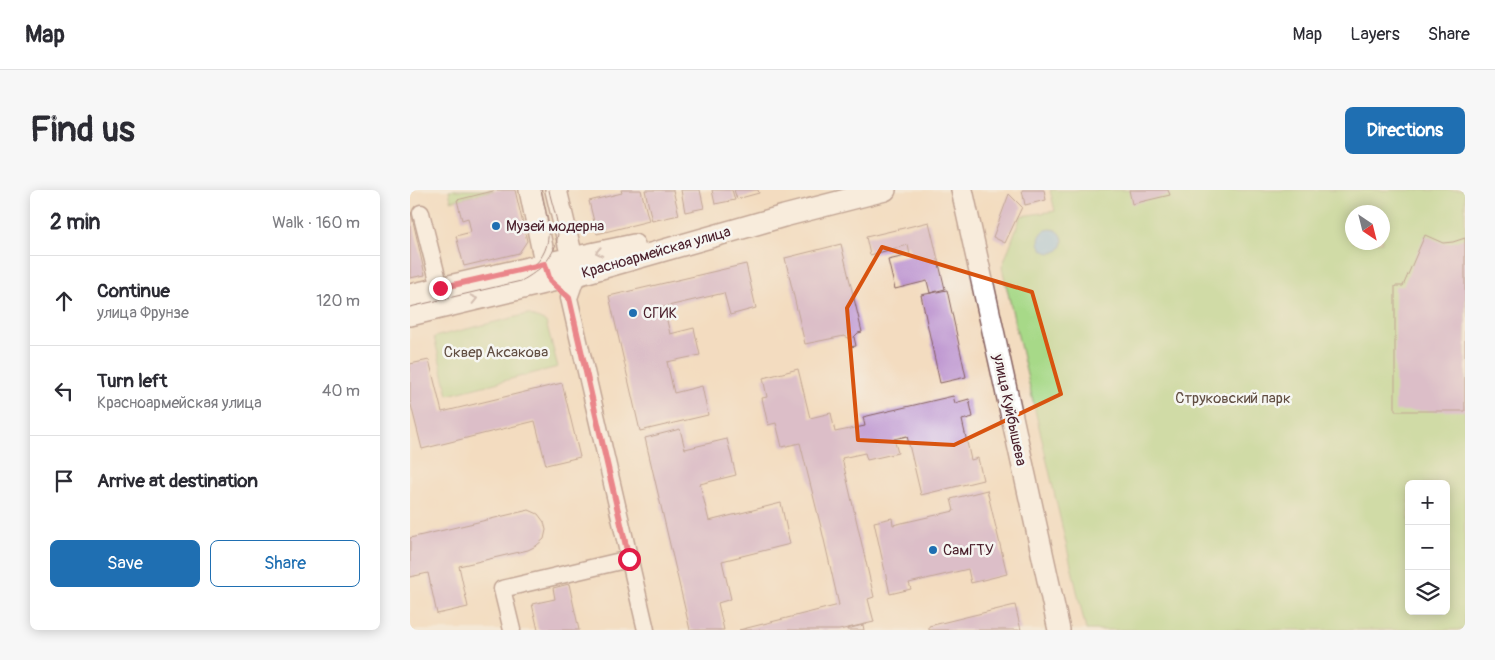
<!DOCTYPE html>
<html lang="en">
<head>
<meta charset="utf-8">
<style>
	body { margin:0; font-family:Pangolin,sans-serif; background:#f7f7f7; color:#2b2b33 }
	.controls { position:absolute; right:15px; bottom:15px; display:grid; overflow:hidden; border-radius:8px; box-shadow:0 2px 12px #0003 }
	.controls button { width:45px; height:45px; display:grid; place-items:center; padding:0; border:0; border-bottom:1px solid #e1e1e2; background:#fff; color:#2b2b33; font:25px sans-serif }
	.compass { position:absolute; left:935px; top:15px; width:45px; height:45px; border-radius:50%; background:#fff; box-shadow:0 2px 12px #0003; rotate:145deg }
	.stop { position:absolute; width:15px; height:15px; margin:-11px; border:4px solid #e11d48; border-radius:50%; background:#fff }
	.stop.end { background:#e11d48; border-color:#fff; box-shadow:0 1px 5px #0008 }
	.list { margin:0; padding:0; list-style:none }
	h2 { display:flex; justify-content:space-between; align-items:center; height:65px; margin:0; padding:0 20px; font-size:21px }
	h2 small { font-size:16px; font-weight:400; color:#7c7c81 }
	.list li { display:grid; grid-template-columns:32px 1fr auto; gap:15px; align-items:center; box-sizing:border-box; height:90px; padding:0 20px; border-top:1px solid #e1e1e2 }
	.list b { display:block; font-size:19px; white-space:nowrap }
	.list p { margin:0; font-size:16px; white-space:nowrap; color:#7c7c81 }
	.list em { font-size:16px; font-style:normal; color:#7c7c81 }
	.actions { display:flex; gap:10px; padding:15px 20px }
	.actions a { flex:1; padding:11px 0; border:1px solid #1f6fb2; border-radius:8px; text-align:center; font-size:18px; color:#1f6fb2 }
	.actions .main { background:#1f6fb2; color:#fff }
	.icon { flex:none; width:28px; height:28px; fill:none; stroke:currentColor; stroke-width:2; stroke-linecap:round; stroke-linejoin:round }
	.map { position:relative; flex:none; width:1055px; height:440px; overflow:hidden; border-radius:8px }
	header { display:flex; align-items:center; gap:30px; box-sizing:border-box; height:70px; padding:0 25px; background:#fff; border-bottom:1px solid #e1e1e2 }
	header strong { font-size:24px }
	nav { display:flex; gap:28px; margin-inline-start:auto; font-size:18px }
	.intro { display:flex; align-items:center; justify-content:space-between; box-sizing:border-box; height:120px; padding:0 30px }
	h1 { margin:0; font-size:35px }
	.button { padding:12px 22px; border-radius:8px; background:#1f6fb2; color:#fff; font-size:18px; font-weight:700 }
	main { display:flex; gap:30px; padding:0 30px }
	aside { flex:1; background:#fff; border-radius:8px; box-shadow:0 2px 12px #0003 }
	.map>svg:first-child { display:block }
	.green { fill:#a7d988; stroke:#787c5a; fill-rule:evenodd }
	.water { fill:#75baeb; stroke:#606c8b }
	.building { fill:#c099d2 }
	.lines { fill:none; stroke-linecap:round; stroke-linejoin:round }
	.minor-casing { stroke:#85615f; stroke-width:19 }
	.major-casing { stroke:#85615f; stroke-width:24 }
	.minor { stroke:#fff; stroke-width:16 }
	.major { stroke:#fff; stroke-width:21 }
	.tram { stroke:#4a1f2b; stroke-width:1 }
	.oneway { stroke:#ae9aa0 }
	.route { stroke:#e11d48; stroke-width:6 }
	.marked { fill:none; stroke:#d8530f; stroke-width:4; stroke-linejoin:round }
	.poi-dot { fill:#1f6fb2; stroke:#f6f6f2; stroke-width:2 }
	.labels { text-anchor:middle; stroke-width:5; stroke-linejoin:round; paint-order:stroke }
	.poi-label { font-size:15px; fill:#4a1f2b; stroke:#f6f6f2; text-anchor:start }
	.street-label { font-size:15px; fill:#4a1f2b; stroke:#f6f6f2 }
	.park-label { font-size:15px; fill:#614e42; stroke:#f6f6f2 }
</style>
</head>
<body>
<header>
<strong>Map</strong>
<nav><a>Map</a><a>Layers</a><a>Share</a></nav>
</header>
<div class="intro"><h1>Find us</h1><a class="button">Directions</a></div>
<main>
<aside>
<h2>2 min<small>Walk · 160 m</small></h2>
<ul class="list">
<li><svg class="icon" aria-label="ahead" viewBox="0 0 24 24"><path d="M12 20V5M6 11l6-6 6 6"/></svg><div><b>Continue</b><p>улица Фрунзе</p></div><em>120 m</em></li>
<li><svg class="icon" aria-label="left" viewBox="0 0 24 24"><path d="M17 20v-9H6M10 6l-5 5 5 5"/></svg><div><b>Turn left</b><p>Красноармейская улица</p></div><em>40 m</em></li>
<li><svg class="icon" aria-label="arrive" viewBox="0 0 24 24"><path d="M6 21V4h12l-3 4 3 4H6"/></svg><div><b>Arrive at destination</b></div></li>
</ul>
<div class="actions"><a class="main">Save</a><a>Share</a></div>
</aside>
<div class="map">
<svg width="1055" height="440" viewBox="0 0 1055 440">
	<rect width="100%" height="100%" fill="#f6f6f2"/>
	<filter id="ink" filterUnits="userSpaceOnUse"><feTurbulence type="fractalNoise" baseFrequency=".02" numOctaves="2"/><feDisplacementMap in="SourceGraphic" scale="10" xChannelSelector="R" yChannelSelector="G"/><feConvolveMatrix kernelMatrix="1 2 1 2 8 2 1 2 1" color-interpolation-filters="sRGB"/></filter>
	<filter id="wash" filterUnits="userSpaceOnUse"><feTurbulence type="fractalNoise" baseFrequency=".0096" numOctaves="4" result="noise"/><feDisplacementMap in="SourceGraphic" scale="20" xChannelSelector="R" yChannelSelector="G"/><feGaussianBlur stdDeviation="1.12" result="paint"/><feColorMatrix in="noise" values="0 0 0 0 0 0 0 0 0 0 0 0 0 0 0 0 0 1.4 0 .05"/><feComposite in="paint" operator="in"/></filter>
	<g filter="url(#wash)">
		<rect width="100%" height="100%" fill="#f3dcc0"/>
		<path class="green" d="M 39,0 L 84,0 L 41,11 Z
			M 640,0 L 1055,0 L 1055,440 L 676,440 L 592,77 L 611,26 L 645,21 ZM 942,22 L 972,22 L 972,52 L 942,52 ZM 999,294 L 1036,294 L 1036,421 L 999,421 Z
			M 118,124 L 136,132 L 148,177 L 38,205 L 24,147 Z"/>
		<path class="water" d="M629 51a12 12 0 1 1 24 0a12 12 0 1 1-24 0Z"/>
		<g id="blocks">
			<path class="building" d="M 87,0 L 105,0 L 117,51 L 109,63 L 54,76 L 46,46 L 61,42 L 58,28 L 52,30 L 47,10 Z
				M 211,0 L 231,0 L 239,31 L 187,44 L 179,11 L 212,3 Z
				M 235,0 L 263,0 L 269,25 L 242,31 Z
				M 271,0 L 290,0 L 294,18 L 275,22 Z
				M 302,0 L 322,0 L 325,10 L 305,14 Z
				M 324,0 L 348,0 L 349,3 L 327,9 Z
				M 612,0 L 634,0 L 636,10 L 615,15 Z
				M 719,0 L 758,0 L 760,5 L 722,14 Z
				M 599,4 L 612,17 L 595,53 L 583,47 Z
				M 1,22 L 15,85 L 0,88 L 0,23 Z
				M 519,32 L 535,99 L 520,103 L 517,91 L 485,99 L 478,70 L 500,65 L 498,55 L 460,65 L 456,47 Z
				M 1015,45 L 1033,53 L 1043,52 L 1055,48 L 1055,221 L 985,221 L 985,96 L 993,96 Z
				M 431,54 L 452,142 L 448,143 L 444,147 L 446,156 L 440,157 L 439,148 L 434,146 L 395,154 L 375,68 Z
				M 336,74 L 346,118 L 320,125 L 314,103 L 254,117 L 260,144 L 284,138 L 290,165 L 257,172 L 264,203 L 292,196 L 298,225 L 230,241 L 199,106 Z
				M 537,100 L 556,187 L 530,193 L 511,105 Z
				M 19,170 L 32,222 L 152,193 L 170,267 L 136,275 L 125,231 L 12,259 L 0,211 L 0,174 Z
				M 388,179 L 400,228 L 421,223 L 425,242 L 455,236 L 453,227 L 543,206 L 545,213 L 559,209 L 563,227 L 552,230 L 561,270 L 568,268 L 573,290 L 511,305 L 497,246 L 484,249 L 488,263 L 457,270 L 455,263 L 432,268 L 464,407 L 458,409 L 464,432 L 429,440 L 329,440 L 429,415 L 412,341 L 390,253 L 372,257 L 366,233 L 358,235 L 352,208 L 357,207 L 353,188 Z
				M 270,239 L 275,259 L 317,249 L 326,285 L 290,294 L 299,331 L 371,313 L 380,354 L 312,371 L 321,409 L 308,413 L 314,440 L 280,440 L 235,248 Z
				M 577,300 L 597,384 L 561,393 L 558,379 L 499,393 L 501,399 L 480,404 L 464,332 L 482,328 L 483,335 L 544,321 L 541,309 Z
				M 119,320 L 128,324 L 134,332 L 136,340 L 134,349 L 126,356 L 118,360 L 49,376 L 58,417 L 27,424 L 18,383 L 0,387 L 0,348 Z
				M 159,394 L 169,440 L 128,440 L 122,414 L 145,409 L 143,398 Z
				M 605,415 L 611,440 L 519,440 L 519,436 Z
				M 453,435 L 454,440 L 437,440 L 437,439 Z"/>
		</g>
	</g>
	<g filter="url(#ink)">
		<use href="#blocks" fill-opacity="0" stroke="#85615f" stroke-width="1"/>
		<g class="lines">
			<defs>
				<path id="minor" d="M 11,23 L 30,98
					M 167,85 L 159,108 L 236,440
					M 102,440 L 92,399 L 219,369"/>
				<path id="major" d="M 120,0 L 138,86
					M 146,0 L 165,80
					M 552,0 L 649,440
					M 0,105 L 162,68 L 224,55
					M 0,125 L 167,85 L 374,26 L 475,0"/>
			</defs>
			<use href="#minor" class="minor-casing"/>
			<use href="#major" class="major-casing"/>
			<use href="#minor" class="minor"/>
			<use href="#major" class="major"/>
			<path class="tram" d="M 121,79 C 148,55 137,30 131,0
				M 0,117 L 111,91 C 130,81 146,66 148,43 C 149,32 141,12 139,0"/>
		</g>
		<defs><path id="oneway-chevron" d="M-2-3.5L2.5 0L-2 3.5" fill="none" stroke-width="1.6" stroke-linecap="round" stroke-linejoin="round" transform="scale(1.25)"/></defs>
		<g class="oneway">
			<use href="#oneway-chevron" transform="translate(189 62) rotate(169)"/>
			<use href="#oneway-chevron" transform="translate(64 109) rotate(-13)"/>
		</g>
	</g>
	<g class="lines" filter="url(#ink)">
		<path class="route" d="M 30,98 L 135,74 L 140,91 L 159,108 L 219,369"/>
	</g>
	<path d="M0 0H1055V440H0ZM 472,57 L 622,102 L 651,204 L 544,255 L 448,250 L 437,118 Z" fill="#f3dcc0" fill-opacity=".55" fill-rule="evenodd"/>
	<path class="marked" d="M 472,57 L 622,102 L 651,204 L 544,255 L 448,250 L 437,118 Z"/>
	<g class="poi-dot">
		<circle cx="86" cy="36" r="5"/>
		<circle cx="223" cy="123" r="5"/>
		<circle cx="523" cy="360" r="5"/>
	</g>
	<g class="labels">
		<g class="poi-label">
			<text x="96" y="41">Музей модерна</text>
			<text x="233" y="128">СГИК</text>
			<text x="533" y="365">СамГТУ</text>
		</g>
		<g class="street-label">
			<text transform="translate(246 62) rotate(-16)" y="5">Красноармейская улица</text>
			<text transform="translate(600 220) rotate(78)" y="5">улица Куйбышева</text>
		</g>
		<g class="park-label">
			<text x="86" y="167">Сквер Аксакова</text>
			<text x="823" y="213">Струковский парк</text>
		</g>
	</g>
</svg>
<div class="controls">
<button>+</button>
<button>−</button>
<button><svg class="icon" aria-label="layers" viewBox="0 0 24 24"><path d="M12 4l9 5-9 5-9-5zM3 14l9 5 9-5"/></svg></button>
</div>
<svg class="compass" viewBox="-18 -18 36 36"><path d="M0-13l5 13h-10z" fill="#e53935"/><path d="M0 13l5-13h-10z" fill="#7c7c81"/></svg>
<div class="stop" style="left:219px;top:369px"></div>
<div class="stop end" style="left:30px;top:98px"></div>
</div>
</main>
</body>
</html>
